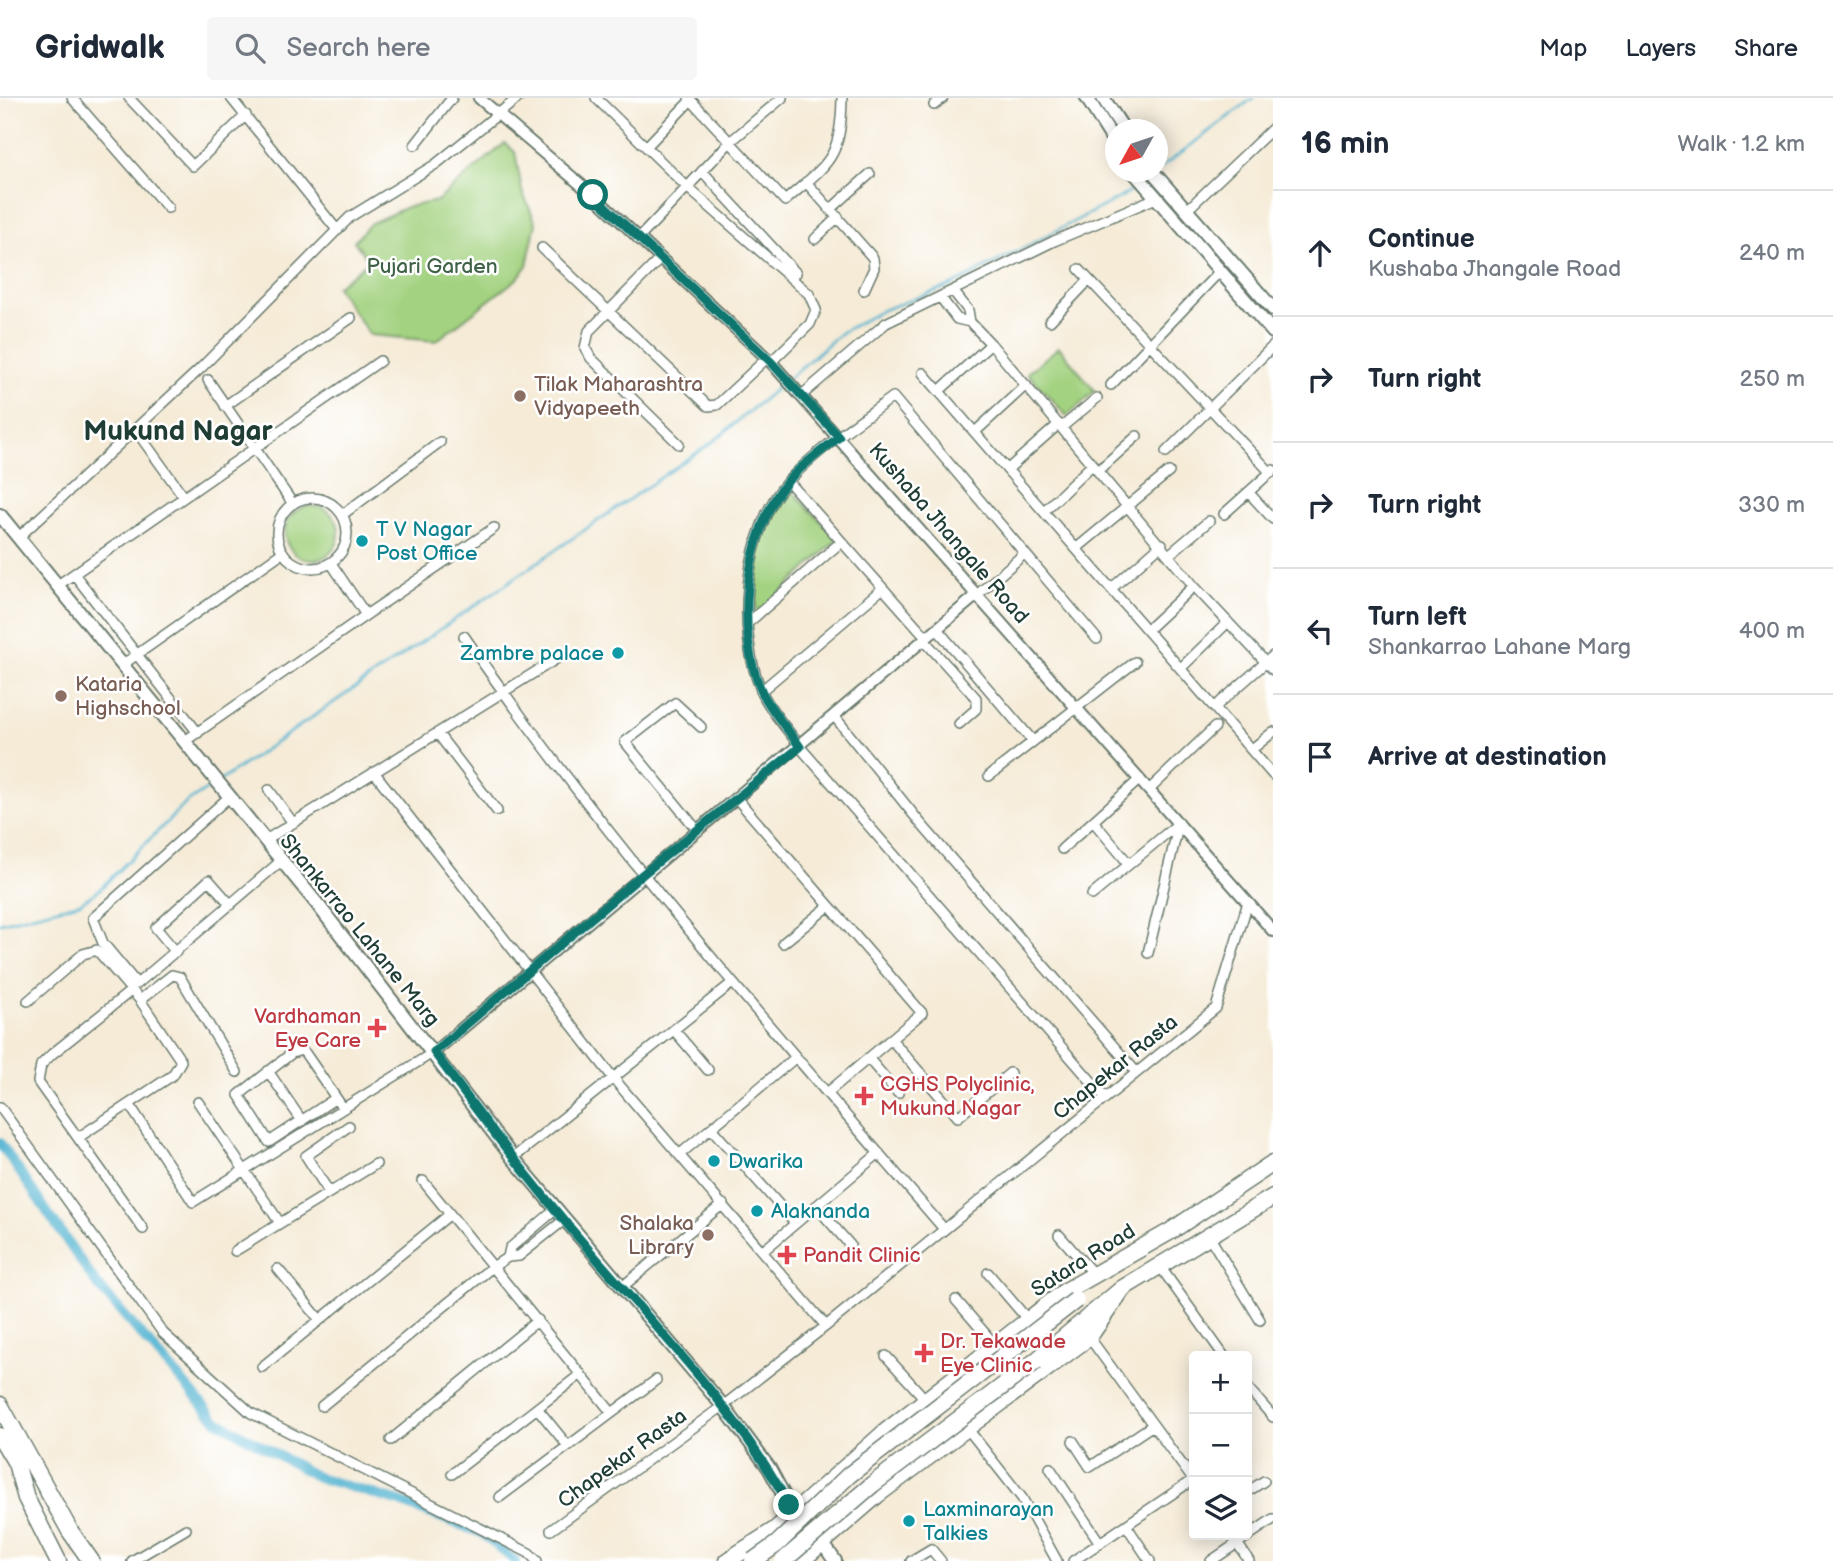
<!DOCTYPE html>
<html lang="en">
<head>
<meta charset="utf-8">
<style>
	body { margin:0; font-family:"Balsamiq Sans",sans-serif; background:#f6f6f7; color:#1f2937 }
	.controls { position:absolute; right:21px; bottom:21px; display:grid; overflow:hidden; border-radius:7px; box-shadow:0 4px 18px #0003 }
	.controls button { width:63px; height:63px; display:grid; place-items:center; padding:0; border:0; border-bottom:2px solid #e0e1e3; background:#fff; color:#1f2937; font:35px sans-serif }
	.compass { position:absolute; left:1105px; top:21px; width:63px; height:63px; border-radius:50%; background:#fff; box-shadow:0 4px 18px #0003; rotate:230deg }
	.stop { position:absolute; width:21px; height:21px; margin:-16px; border:5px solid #0f766e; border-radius:50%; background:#fff }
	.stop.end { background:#0f766e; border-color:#fff; box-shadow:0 2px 7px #0008 }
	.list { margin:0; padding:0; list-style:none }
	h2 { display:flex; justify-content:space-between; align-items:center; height:91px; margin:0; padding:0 28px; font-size:30px }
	h2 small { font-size:23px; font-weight:400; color:#747a83 }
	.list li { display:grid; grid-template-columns:46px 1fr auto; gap:21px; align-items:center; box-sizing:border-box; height:126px; padding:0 28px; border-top:2px solid #e0e1e3 }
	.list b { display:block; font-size:26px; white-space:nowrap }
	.list p { margin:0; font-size:23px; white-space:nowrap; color:#747a83 }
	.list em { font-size:23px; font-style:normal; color:#747a83 }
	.icon { flex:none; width:38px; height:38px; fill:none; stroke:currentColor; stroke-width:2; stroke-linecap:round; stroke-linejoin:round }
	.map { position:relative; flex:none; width:1273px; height:1463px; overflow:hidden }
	header { display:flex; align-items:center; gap:42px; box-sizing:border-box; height:98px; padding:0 35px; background:#fff; border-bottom:2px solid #e0e1e3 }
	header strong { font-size:33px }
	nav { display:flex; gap:38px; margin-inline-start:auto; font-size:24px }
	.search { width:490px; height:63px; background:#f6f6f7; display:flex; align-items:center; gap:18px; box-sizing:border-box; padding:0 24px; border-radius:7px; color:#747a83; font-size:26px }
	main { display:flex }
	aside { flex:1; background:#fff }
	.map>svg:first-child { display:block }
	.green { fill:#a3d280; stroke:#61885a; stroke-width:2 }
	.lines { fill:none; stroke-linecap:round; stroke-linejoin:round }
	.stream { stroke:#51b3d0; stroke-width:2.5 }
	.canal { stroke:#51b3d0; stroke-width:10 }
	.minor-casing { stroke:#6a7a6d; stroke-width:12 }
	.tertiary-casing { stroke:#6a7a6d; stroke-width:14 }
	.secondary-casing { stroke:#6a7a6d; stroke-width:16 }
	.trunk-casing { stroke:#6a7a6d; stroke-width:19 }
	.minor { stroke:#fff; stroke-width:9 }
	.tertiary { stroke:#fff; stroke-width:10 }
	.secondary { stroke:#fff; stroke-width:12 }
	.trunk { stroke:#fff; stroke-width:16 }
	.trunk-bridge-casing { stroke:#6a7a6d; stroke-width:19; stroke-linecap:butt }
	.trunk-bridge { stroke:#fff; stroke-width:16 }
	.route { stroke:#0f766e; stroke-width:9 }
	.education-dot { fill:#8d6e63; stroke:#fff; stroke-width:2.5 }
	.culture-dot { fill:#0f9aa8; stroke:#fff; stroke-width:2.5 }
	.health-dot { fill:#e0444e; stroke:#fff; stroke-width:2.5 }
	.labels { text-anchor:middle; stroke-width:5; stroke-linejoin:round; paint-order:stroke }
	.park-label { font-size:21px; fill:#406247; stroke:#fff }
	.education-label { font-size:21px; fill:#785e54; stroke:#fff; text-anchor:start }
	.culture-label { font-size:21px; fill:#0d838f; stroke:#fff; text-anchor:start }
	.street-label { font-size:21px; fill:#1f3d34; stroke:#fff }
	.health-label { font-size:21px; fill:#be3a42; stroke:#fff; text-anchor:start }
	.district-label { font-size:28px; font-weight:bold; fill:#1f3d34; stroke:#fff }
</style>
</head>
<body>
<header>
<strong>Gridwalk</strong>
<div class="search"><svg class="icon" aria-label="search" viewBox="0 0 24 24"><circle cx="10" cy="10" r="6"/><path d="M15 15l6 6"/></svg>Search here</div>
<nav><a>Map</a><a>Layers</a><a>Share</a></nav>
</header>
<main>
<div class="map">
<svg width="1273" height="1463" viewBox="0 0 1273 1463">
	<rect width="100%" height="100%" fill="#fff"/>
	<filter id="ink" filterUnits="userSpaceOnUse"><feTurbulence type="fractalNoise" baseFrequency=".0143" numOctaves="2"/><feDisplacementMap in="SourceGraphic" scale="14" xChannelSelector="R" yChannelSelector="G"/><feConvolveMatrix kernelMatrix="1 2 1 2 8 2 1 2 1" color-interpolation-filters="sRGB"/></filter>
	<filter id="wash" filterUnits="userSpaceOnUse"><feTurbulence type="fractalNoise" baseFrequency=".00686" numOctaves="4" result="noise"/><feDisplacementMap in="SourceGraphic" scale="28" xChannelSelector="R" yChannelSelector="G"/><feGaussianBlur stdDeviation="1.57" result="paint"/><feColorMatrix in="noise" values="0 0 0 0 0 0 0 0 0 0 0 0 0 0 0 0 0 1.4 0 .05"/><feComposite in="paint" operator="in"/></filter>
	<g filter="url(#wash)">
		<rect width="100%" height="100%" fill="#f5ebd7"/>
		<path class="green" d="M 505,45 L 515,54 L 522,93 L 536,125 L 527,167 L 518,180 L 436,243 L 370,237 L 336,189 L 369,163 L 354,143 L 371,125 L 407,109 L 437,103 Z
			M 1059,249 L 1095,293 L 1067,318 L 1027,275 Z
			M 788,389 L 838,441 L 757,517 L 750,467 L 766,422 Z
			M285 435a27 27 0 1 1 54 0a27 27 0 1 1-54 0Z"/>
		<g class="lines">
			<path class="stream" d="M 1158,72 L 1253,0
				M 789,280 L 842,234 L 883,212 L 952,187 L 1123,98 L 1139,86
				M 221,682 L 714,343 L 784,284
				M 0,825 L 80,805 L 99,792 L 186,705 L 215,686"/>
			<path class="canal" d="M 0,1045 L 95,1184 L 216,1322 L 317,1379 L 400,1404 L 482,1435 L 515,1463"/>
		</g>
	</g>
	<g filter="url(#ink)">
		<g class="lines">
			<defs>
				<path id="minor" d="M 72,0 L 168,110
					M 129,0 L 193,68 L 246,17
					M 231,0 L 337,132
					M 596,0 L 687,89 L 809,196 L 816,212 L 810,226 L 771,264
					M 689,0 L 785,103 C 829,64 841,62 842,0
					M 934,7 L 943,0
					M 415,47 L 452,0
					M 646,49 L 691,2
					M 702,73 L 796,175
					M 806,84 L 873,160 L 874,170 L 864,192
					M 831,111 L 870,76
					M 1187,112 L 1273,30
					M 638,141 L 730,44 L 782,0
					M 815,141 L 838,119
					M 542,150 L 708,308 L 717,307 L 767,260
					M 660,161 L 589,233 L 585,250 L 591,260 L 679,346
					M 1079,171 L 1271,375
					M 954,194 L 968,212 L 970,224
					M 941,200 L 957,221 L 970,224 L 991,246 L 1194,488 L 1273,572
					M 1050,223 L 1089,182
					M 923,275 L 1273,677
					M 208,282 L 293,406
					M 1111,287 L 1220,173
					M 939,293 L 991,246
					M 802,297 L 886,225 L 1054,143 L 1156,100
					M 225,308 L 351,220
					M 1062,329 L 1097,300
					M 135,331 L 184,399
					M 975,334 L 1026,287
					M 1166,354 L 1273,248
					M 1008,371 L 1059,326
					M 1099,372 L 1137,338
					M 788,383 L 927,540
					M 1249,395 L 1273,421
					M277 435a35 35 0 1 1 70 0a35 35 0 1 1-70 0Z
					M 1044,413 L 1093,366
					M 1224,416 L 1273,372
					M 342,417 L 440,344
					M 19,439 L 200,271 L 350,119 L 436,66 L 518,0
					M 1077,450 L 1169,374
					M 1170,456 L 1209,423
					M 74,476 L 198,635
					M 58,487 L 380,263
					M 1112,490 L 1162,446
					M 977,497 L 1024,456
					M 366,517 L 494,430
					M 749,524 L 841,444
					M 937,531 L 1032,642
					M 1148,531 L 1194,488
					M 464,538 C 609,748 778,938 944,1131
					M 1097,541 L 893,299 C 857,325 818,351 788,383 C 744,431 736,533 761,592 C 769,612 788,631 800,649 L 1105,999
					M 924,542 L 976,600 L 976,611 L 959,626
					M 122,567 L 283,454
					M 1181,570 L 1228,524
					M 761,593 L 882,491
					M 1215,609 L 1273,558
					M 835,619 L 922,727 L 1136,974
					M 438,636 L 497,713
					M 185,643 L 366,517 L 331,465
					M 1251,652 L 1273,634
					M 374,674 L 614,981 L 826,1228
					M 989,678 L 1135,564
					M 269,692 L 293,725
					M 1149,692 L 1215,629
					M 229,699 L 93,820 L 103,845 L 137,886 L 281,763
					M 738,702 L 922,915 L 827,995
					M 1093,723 L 1129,766
					M 698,733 L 625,644 L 675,605 L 701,629
					M 264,743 L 561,558
					M 1062,751 L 1140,681
					M 1092,797 L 1179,725
					M 783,845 L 829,808
					M 176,854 L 156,830 L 209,782 L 231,807
					M 1148,855 L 1179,725
					M 132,892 L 52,956 L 41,967 L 38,984 L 143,1131
					M 140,902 L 172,877 L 180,879 L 237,974
					M 28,903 L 83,856 L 97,852 L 140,902 L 181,963 L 173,977 L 79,1039
					M 674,932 L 708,972
					M 891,941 L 958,1019 L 1010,975
					M 868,960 L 898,995
					M 268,973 L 302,1023
					M 336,1000 L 269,1044 L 239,997 L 292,955 L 301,952 L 305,955 L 343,1010
					M 198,1004 L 280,1125
					M 129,1006 L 193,1104 L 434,954
					M 0,1009 L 163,1235 L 251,1315 L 529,1455 L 537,1463
					M 711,1030 L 795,1125
					M 679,1057 L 795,960
					M 513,1060 L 731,886
					M 423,1083 L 612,1315
					M 329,1094 L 306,1058 L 349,1028
					M 816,1108 L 850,1147
					M 1059,1137 L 1095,1178
					M 1209,1138 L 1260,1222
					M 235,1153 L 376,1066
					M 763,1153 L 879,1055
					M 508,1159 L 510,1150 L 555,1112
					M 1159,1167 L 1224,1258
					M 278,1171 L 320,1222
					M 988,1175 L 1028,1222
					M 622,1189 L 723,1106
					M 956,1202 L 995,1247
					M 1089,1239 L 1194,1383
					M 886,1258 L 926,1302
					M 262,1269 L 449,1117
					M 1247,1289 L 1273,1319
					M 322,1308 L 491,1170 L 508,1159 L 519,1158 L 564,1122
					M 537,1310 L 568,1348
					M 967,1330 L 1022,1400 L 1057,1463
					M 391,1342 L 538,1222
					M 1073,1343 L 1090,1369 L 1153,1327
					M 1050,1370 L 1100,1445
					M 452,1376 L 581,1276
					M 1247,1394 L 1264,1383
					M 500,1399 L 656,1282
					M 1126,1427 L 1150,1463
					M 551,1432 L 723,1308 L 826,1228 L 1216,910 L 1248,804
					M 1232,1437 L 1249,1463
					M 132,1463 L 186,1431
					M 911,1463 L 931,1451 L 941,1463
					M 1073,1463 L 1194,1381
					M 1211,1463 L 1273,1421"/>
				<path id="tertiary" d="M 479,0 L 593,97 L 771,264 L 1273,833
					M 434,954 C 614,801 796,650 977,497"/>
				<path id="secondary" d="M 1087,0 L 1115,45
					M 1103,0 L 1124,32
					M 1134,74 L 1273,234
					M 1153,74 L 1273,211
					M 0,417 L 318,807 L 513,1060 L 723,1308 L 769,1370 L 789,1407 L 810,1427 L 835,1463"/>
				<path id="trunk" d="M 1036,1263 L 1123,1190 L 1273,1099
					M 0,1307 L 70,1433 L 91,1463
					M 0,1338 L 16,1365 L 26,1400 L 58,1463
					M 727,1463 L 775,1432 L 884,1335 L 1064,1194 L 1171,1133 L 1273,1065
					M 801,1463 L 877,1397 L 1089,1239 L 1123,1190"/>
			</defs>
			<use href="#minor" class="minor-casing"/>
			<use href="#tertiary" class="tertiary-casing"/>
			<use href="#secondary" class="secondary-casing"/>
			<use href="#trunk" class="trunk-casing"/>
			<use href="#minor" class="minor"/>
			<use href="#tertiary" class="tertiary"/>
			<use href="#secondary" class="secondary"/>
			<use href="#trunk" class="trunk"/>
			<defs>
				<path id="trunk-bridge" d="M 753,1463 L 777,1446 L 849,1377 L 1076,1202
					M 783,1463 L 873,1386 L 1036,1263"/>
			</defs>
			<use href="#trunk-bridge" class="trunk-bridge-casing"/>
			<use href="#trunk-bridge" class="trunk-bridge"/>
		</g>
	</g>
	<g class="lines" filter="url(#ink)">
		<path class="route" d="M 593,97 L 771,264 L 839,339 C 822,353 801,367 787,384 C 745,434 735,533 761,592 C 770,612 788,631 800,649 L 643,776 L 434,954 C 483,1022 534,1088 589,1152 C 659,1233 737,1312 789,1407"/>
	</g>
	<g class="education-dot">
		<circle cx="520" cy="298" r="7"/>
		<circle cx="61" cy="598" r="7"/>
		<circle cx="708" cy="1137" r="7"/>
	</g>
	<g class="culture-dot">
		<circle cx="362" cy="443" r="7"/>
		<circle cx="618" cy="555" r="7"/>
		<circle cx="714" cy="1063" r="7"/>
		<circle cx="757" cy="1113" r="7"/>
		<circle cx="909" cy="1423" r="7"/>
	</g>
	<g class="health-dot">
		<path d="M373.5 919.5h7v7h7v7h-7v7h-7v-7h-7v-7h7z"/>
		<path d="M860.5 987.5h7v7h7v7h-7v7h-7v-7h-7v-7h7z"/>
		<path d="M783.5 1146.5h7v7h7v7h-7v7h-7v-7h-7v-7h7z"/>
		<path d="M920.5 1244.5h7v7h7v7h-7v7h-7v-7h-7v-7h7z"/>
	</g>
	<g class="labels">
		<g class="park-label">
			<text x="432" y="175">Pujari Garden</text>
		</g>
		<g class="education-label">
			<text x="534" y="293">Tilak Maharashtra<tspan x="534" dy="24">Vidyapeeth</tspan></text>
			<text x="75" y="593">Kataria<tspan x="75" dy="24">Highschool</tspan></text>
			<text x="694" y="1132" text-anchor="end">Shalaka<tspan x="694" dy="24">Library</tspan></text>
		</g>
		<g class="culture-label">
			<text x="376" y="438">T V Nagar<tspan x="376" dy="24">Post Office</tspan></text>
			<text x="604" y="562" text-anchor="end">Zambre palace</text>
			<text x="728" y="1070">Dwarika</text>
			<text x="771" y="1120">Alaknanda</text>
			<text x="923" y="1418">Laxminarayan<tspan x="923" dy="24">Talkies</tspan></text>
		</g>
		<g class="street-label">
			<text transform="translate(949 435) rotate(49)" y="7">Kushaba Jhangale Road</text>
			<text transform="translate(360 832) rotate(51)" y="7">Shankarrao Lahane Marg</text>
			<text transform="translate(1115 969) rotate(-39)" y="7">Chapekar Rasta</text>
			<text transform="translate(1083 1162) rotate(-32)" y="7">Satara Road</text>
			<text transform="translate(622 1360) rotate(-36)" y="7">Chapekar Rasta</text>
		</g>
		<g class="health-label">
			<text x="361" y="925" text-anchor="end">Vardhaman<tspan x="361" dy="24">Eye Care</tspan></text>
			<text x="880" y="993">CGHS Polyclinic,<tspan x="880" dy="24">Mukund Nagar</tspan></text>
			<text x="803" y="1164">Pandit Clinic</text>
			<text x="940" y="1250">Dr. Tekawade<tspan x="940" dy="24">Eye Clinic</tspan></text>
		</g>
		<g class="district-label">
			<text x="178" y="342">Mukund Nagar</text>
		</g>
	</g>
</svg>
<div class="controls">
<button>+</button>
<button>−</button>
<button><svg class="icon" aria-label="layers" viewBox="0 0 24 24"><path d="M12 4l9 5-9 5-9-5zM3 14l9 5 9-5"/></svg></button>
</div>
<svg class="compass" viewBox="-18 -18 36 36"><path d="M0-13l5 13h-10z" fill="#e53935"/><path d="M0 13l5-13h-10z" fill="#747a83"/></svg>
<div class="stop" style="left:593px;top:97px"></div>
<div class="stop end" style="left:789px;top:1407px"></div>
</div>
<aside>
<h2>16 min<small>Walk · 1.2 km</small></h2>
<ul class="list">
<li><svg class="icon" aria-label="ahead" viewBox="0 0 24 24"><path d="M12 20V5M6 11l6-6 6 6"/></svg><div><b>Continue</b><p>Kushaba Jhangale Road</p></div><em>240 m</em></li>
<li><svg class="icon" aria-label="right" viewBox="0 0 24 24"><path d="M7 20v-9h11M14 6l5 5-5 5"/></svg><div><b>Turn right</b></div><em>250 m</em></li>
<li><svg class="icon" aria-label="right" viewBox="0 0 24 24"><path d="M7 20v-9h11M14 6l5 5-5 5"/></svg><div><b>Turn right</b></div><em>330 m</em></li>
<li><svg class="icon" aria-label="left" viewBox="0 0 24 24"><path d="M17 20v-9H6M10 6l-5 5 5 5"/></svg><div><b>Turn left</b><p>Shankarrao Lahane Marg</p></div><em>400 m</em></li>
<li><svg class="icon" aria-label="arrive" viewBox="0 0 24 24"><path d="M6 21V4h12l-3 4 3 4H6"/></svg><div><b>Arrive at destination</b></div></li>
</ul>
</aside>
</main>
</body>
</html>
